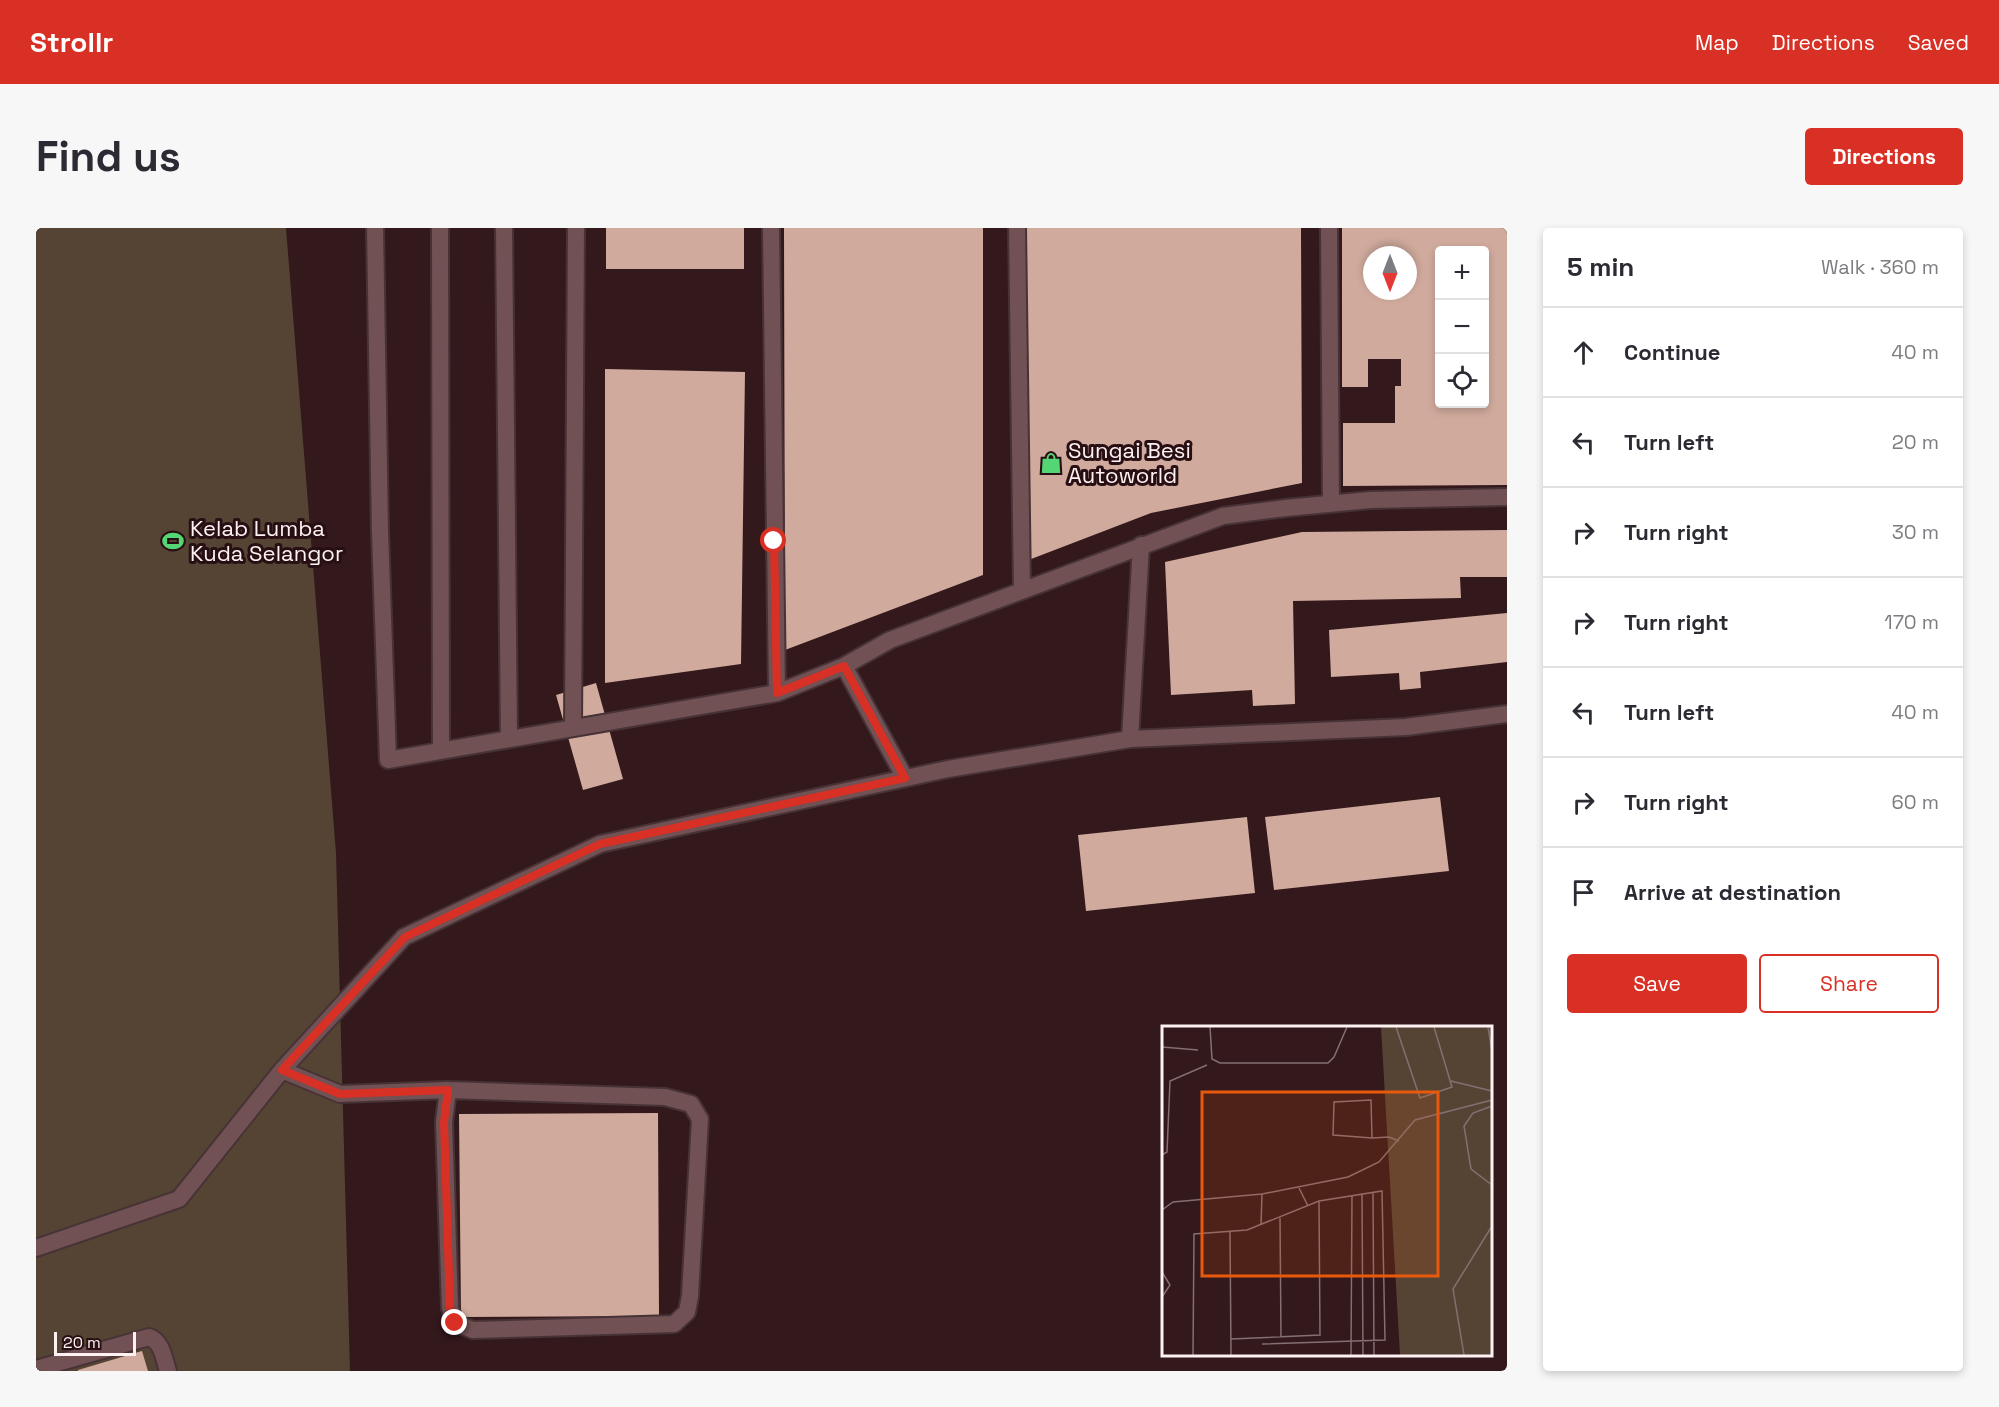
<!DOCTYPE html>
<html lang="en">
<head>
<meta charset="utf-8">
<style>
	body { margin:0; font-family:"Space Grotesk",sans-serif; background:#f7f7f7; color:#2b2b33 }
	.controls { position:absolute; right:18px; top:18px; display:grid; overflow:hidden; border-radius:6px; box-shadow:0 3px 9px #0003 }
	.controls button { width:54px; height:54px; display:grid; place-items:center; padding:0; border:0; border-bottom:2px solid #e1e1e2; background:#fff; color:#2b2b33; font:30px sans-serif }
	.compass { position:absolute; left:1327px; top:18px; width:54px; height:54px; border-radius:50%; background:#fff; box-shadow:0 3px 9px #0003; rotate:180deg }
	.scale { position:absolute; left:18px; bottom:15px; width:82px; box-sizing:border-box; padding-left:6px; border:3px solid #fdf1f2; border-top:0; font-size:16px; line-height:21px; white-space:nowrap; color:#fdf1f2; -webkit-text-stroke:4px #280f13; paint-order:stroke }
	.stop { position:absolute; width:18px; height:18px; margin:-14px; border:4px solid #d93025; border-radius:50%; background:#fff }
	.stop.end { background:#d93025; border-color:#fff; box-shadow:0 2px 6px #0008 }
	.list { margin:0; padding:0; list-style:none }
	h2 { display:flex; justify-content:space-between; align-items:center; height:78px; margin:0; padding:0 24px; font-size:26px }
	h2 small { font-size:20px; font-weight:400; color:#7c7c81 }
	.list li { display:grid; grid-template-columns:39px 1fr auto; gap:18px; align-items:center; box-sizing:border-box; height:90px; padding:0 24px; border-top:2px solid #e1e1e2 }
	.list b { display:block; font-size:22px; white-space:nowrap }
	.list em { font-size:20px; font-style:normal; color:#7c7c81 }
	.actions { display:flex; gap:12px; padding:18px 24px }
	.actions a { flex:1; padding:14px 0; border:2px solid #d93025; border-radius:6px; text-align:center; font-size:21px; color:#d93025 }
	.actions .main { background:#d93025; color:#fff }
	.icon { flex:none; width:33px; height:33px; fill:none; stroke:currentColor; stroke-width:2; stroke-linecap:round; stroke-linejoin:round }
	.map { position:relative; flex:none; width:1471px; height:1143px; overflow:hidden; border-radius:6px }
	header { display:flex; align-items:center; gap:36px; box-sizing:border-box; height:84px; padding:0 30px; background:#d93025; color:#fff }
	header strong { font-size:28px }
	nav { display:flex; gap:33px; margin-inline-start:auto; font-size:21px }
	.intro { display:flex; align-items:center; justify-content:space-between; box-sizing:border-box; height:144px; padding:0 36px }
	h1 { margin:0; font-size:42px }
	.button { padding:15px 27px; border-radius:6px; background:#d93025; color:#fff; font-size:21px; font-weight:700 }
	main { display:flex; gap:36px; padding:0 36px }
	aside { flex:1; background:#fff; border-radius:6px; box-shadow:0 3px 9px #0003 }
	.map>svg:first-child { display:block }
	.green { fill:#554434 }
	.building { fill:#d0aa9d; fill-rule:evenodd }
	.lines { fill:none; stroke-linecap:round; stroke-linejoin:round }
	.service-casing { stroke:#473336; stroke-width:20 }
	.service { stroke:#715154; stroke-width:16 }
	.route { stroke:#d93025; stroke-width:8 }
	.labels { text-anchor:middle; stroke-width:6; stroke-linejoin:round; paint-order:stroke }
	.poi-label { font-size:22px; fill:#fdf1f2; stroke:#280f13; text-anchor:start }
	.inset-road { fill:none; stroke:#846f72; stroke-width:1.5 }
	.view { fill:#e8590c; fill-opacity:0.15; stroke:#e8590c; stroke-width:3 }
	.inset-edge { fill:none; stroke:#fdf1f2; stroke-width:3 }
</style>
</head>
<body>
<header>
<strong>Strollr</strong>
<nav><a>Map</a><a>Directions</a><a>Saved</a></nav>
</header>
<div class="intro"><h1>Find us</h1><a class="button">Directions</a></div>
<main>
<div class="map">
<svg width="1471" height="1143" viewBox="0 0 1471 1143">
	<rect width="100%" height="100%" fill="#33181c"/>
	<path class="green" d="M 0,0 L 250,0 L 300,625 L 314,1143 L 0,1143 Z"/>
	<path class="building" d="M 570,0 L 708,0 L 708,41 L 570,41 Z
		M 748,0 L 947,0 L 947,347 L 749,422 Z
		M 990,0 L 1265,0 L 1266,255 L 1115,285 L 990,333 Z
		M 1306,0 L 1471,0 L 1471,257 L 1307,258 L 1307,195 L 1359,195 L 1359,158 L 1365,158 L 1365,131 L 1332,131 L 1332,159 L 1306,159 ZM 1404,22 L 1448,22 L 1448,176 L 1404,176 ZM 1336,27 L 1372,27 L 1372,63 L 1336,63 Z
		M 569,141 L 709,144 L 705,436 L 569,455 Z
		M 1471,302 L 1471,349 L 1424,349 L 1425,370 L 1257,373 L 1259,476 L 1217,478 L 1216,462 L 1135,467 L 1129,334 L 1266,304 Z
		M 1471,385 L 1471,434 L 1384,444 L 1385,460 L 1364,462 L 1363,445 L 1295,449 L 1293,402 Z
		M 560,455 L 587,551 L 547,562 L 520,467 Z
		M 1404,569 L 1413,643 L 1238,662 L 1229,589 Z
		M 1211,589 L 1219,665 L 1050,683 L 1042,607 Z
		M 622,885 L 623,1088 L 425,1089 L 423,886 Z
		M 106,1123 L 112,1143 L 42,1143 L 42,1142 Z"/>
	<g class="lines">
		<defs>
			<path id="service" d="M 339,0 L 344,304 L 352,532 L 741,465 L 808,438 L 854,412 L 1187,288 L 1250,280 L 1334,272 L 1471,269
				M 404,0 L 405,523
				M 468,0 L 473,511
				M 735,0 L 741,465
				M 981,0 L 986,362
				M 1293,0 L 1295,275
				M 808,438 L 869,550
				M 537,500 L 540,0
				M 1094,511 L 1105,317
				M 246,842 L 304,866 L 412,862 L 629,869 L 655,876 L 664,891 L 654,1068 L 651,1084 L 638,1096 L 437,1102 L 419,1095 L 414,1080 L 408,894 L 412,862
				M 0,1020 L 143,971 L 246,842 L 368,709 L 564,616 L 912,541 L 1094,511 L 1370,499 L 1471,486
				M 0,1141 L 113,1109 C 126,1113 128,1131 132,1143"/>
		</defs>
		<use href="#service" class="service-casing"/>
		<use href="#service" class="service"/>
	</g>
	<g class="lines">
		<path class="route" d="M 419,1095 L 414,1080 L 408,894 L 412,862 L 304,866 L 246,842 L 369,709 L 564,616 L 869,550 L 808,438 L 741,465 L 738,313"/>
	</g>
	<defs>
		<symbol id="shop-bare" viewBox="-9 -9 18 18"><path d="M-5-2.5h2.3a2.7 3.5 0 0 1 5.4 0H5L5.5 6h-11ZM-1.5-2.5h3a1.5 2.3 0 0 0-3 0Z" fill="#53d673" stroke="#280f13" stroke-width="2.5" paint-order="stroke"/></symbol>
		<symbol id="stadium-bare" viewBox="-9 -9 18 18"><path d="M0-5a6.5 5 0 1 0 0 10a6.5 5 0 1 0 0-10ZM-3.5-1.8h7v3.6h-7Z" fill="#53d673" stroke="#280f13" stroke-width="2.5" paint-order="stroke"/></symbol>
	</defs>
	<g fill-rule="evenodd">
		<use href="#shop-bare" x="1000" y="220" width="30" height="30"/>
		<use href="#stadium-bare" x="122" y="298" width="30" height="30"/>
	</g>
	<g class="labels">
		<g class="poi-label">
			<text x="1032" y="230">Sungai Besi<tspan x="1032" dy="25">Autoworld</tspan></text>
			<text x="154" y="308">Kelab Lumba<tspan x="154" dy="25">Kuda Selangor</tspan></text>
		</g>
	</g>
	<g transform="translate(1126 798)">
		<rect width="330" height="330" fill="#33181c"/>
		<path d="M 219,1 L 330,1 L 330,329 L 238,329 Z" fill="#554434"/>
		<path class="inset-road" d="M 48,1 L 50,33 L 58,37 L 166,37 L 172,31 L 185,1M 234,1 L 258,72 L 290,61 L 272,1M 326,1 L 330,26M 0,21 L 36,24M 289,55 L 330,65M 330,80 L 311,87 L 302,100 L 309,143 L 330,159M 210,112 L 209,74 L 172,76 L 171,109 L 210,112 L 227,111 L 237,115M 0,129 L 5,126 L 8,55 L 45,39M 137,162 L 146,180M 211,166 L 212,329M 200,168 L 201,329M 0,184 L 11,176 L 100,168 L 186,151 L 217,136 L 253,94 L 330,74M 118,192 L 119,312M 99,199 L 100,168M 68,206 L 69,329M 0,246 L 8,259 L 0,271M 69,313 L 158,309 L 157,175M 31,329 L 32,208 L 85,204 L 157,175 L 220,165 L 223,314 L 100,318M 189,329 L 190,170M 302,329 L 291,263 L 330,200"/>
		<path class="view" d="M 40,66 L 276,66 L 276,250 L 40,250 Z"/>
		<rect width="330" height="330" class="inset-edge"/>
	</g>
</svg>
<div class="controls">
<button>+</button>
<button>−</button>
<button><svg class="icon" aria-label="locate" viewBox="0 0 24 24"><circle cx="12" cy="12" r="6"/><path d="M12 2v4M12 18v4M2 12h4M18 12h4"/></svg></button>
</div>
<svg class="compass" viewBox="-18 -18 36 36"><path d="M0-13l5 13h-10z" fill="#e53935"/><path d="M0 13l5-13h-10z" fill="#7c7c81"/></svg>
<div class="scale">20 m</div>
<div class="stop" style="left:738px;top:313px"></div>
<div class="stop end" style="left:419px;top:1095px"></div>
</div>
<aside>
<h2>5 min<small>Walk · 360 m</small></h2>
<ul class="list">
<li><svg class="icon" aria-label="ahead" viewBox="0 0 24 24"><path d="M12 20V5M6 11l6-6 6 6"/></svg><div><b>Continue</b></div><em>40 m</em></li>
<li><svg class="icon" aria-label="left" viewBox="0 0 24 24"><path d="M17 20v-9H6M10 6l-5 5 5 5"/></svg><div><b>Turn left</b></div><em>20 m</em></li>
<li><svg class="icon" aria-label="right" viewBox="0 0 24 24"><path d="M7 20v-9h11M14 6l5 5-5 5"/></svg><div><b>Turn right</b></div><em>30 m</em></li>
<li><svg class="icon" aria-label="right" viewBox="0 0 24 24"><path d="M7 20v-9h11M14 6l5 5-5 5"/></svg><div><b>Turn right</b></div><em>170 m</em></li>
<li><svg class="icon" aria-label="left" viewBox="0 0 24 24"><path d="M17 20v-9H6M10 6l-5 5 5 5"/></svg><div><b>Turn left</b></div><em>40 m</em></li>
<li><svg class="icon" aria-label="right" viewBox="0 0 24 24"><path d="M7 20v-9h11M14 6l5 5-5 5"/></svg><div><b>Turn right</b></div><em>60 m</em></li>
<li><svg class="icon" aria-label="arrive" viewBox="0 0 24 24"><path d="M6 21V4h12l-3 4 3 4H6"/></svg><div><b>Arrive at destination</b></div></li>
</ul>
<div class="actions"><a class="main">Save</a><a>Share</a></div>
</aside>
</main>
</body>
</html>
